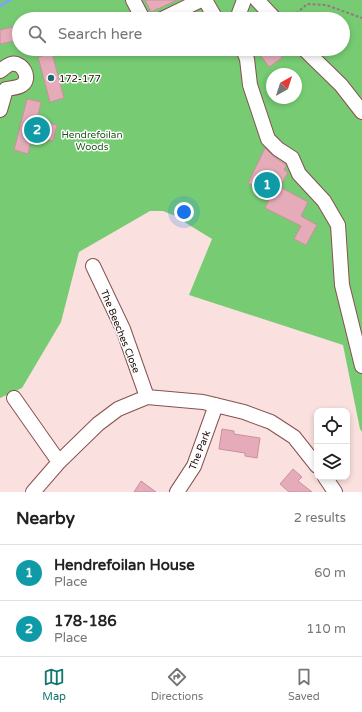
<!DOCTYPE html>
<html lang="en">
<head>
<meta charset="utf-8">
<style>
	body { margin:0; font-family:"Varela Round",sans-serif; background:#f6f6f6; color:#222 }
	.controls { position:absolute; right:12px; bottom:12px; display:grid; overflow:hidden; border-radius:8px; box-shadow:0 2px 6px #0003 }
	.controls button { width:36px; height:36px; display:grid; place-items:center; padding:0; border:0; border-bottom:1px solid #e0e0e0; background:#fff; color:#222; font:20px sans-serif }
	.compass { position:absolute; left:266px; top:68px; width:36px; height:36px; border-radius:50%; background:#fff; box-shadow:0 2px 6px #0003; rotate:39deg }
	.you { position:absolute; left:184px; top:212px; width:14px; height:14px; margin:-10px; border:3px solid #fff; border-radius:50%; background:#1a73e8; box-shadow:0 0 0 6px #1a73e833 }
	.badge { display:grid; place-items:center; width:26px; height:26px; border-radius:50%; background:#0f766e; color:#fff; font-size:13px; font-weight:700 }
	.pin { position:absolute; translate:-50% -50%; border:2px solid #fff; box-shadow:0 1px 4px #0006 }
	.list { margin:0; padding:0; list-style:none }
	h2 { display:flex; justify-content:space-between; align-items:center; height:52px; margin:0; padding:0 16px; font-size:17px }
	h2 small { font-size:13px; font-weight:400; color:#767676 }
	.list li { display:grid; grid-template-columns:26px 1fr auto; gap:12px; align-items:center; box-sizing:border-box; height:56px; padding:0 16px; border-top:1px solid #e0e0e0 }
	.list b { display:block; font-size:15px; white-space:nowrap }
	.list p { margin:0; font-size:13px; white-space:nowrap; color:#767676 }
	.list em { font-size:13px; font-style:normal; color:#767676 }
	.icon { flex:none; width:22px; height:22px; fill:none; stroke:currentColor; stroke-width:2; stroke-linecap:round; stroke-linejoin:round }
	.map { position:relative; flex:none; width:362px; height:492px; overflow:hidden }
	.search { position:absolute; background:#fff; box-shadow:0 2px 6px #0003; left:12px; right:12px; top:12px; height:44px; display:flex; align-items:center; gap:10px; box-sizing:border-box; padding:0 14px; border-radius:22px; color:#767676; font-size:15px }
	.sheet { height:164px; background:#fff }
	nav { display:flex; justify-content:space-around; align-items:center; box-sizing:border-box; height:56px; border-top:1px solid #e0e0e0; background:#fff; font-size:11px; color:#767676 }
	nav a { display:grid; justify-items:center; gap:2px }
	nav .on { color:#0f766e }
	.map>svg:first-child { display:block }
	.green { fill:#77cc73; fill-rule:evenodd }
	.lines { fill:none; stroke-linecap:round; stroke-linejoin:round }
	.stream { stroke:#7ea5f3; stroke-width:3 }
	.building { fill:#e6abb9; stroke:#c9909e }
	.minor-casing { stroke:#86514f; stroke-width:16 }
	.path { stroke:#927b79; stroke-width:2; stroke-dasharray:3 2; stroke-linecap:butt }
	.minor { stroke:#fff; stroke-width:14 }
	.poi-dot { fill:#216c72; stroke:#fff; stroke-width:1.5 }
	.labels { text-anchor:middle; stroke-width:3; stroke-linejoin:round; paint-order:stroke }
	.poi-label { font-size:10px; fill:#1e0a09; stroke:#fff; text-anchor:start }
	.park-label { font-size:10px; fill:#1e581d; stroke:#fff }
	.street-label { font-size:10px; fill:#1e0a09; stroke:#fff }
</style>
</head>
<body>
<div class="map">
<svg width="362" height="492" viewBox="0 0 362 492">
	<rect width="100%" height="100%" fill="#fae0de"/>
	<path class="green" d="M 0,0 L 362,0 L 362,432 L 360,429 L 343,345 L 189,295 L 212,239 L 173,215 L 163,211 L 150,211 L 79,252 L 61,322 L 22,388 L 0,398 ZM 19,19 L 343,19 L 343,49 L 19,49 ZM 272,74 L 296,74 L 296,98 L 272,98 Z"/>
	<g class="lines">
		<path class="stream" d="M 0,6 L 10,0"/>
	</g>
	<path class="building" d="M 145,0 L 177,0 L 151,12 Z
		M 17,26 L 19,40 L 0,44 L 0,30 Z
		M 265,49 L 292,49 L 281,56 L 282,58 L 269,67 L 259,53 Z
		M 52,53 L 64,98 L 50,102 L 38,57 Z
		M 27,99 L 41,102 L 37,120 L 57,125 L 53,141 L 32,136 L 28,154 L 14,150 Z
		M 265,148 L 273,156 L 285,164 L 286,166 L 284,170 L 288,172 L 280,187 L 308,202 L 301,216 L 317,225 L 306,245 L 294,239 L 301,226 L 265,208 L 271,195 L 248,183 Z
		M 222,429 L 234,431 L 234,434 L 260,438 L 257,458 L 245,456 L 245,453 L 219,449 Z
		M 293,469 L 302,477 L 298,481 L 312,492 L 289,492 L 280,484 Z
		M 141,481 L 156,492 L 134,492 Z"/>
	<g class="lines">
		<defs>
			<path id="minor" d="M 133,0 L 143,19
				M 205,0 L 216,19
				M 257,0 L 275,19
				M 162,19 L 201,0
				M 237,19 L 244,0
				M 243,49 L 247,59 L 250,85 L 268,139 L 278,149 L 292,158 L 299,174 L 324,201 L 338,225 L 342,285 L 362,366
				M 304,49 L 341,85 L 362,112
				M 0,71 C 3,69 7,65 11,64 C 22,61 32,78 22,85 C 18,88 11,88 6,89 L 0,110
				M 93,266 L 123,329 L 147,397
				M 14,398 L 59,462
				M 325,477 L 335,492
				M 33,492 L 59,462 L 98,424 L 118,409 L 147,397 L 203,402 L 244,412 L 271,422 L 294,437 L 317,466
				M 177,492 L 194,466 L 216,405"/>
		</defs>
		<use href="#minor" class="minor-casing"/>
		<path class="path" d="M 297,19 L 297,13 L 307,4 L 326,5 L 362,18"/>
		<use href="#minor" class="minor"/>
	</g>
	<circle class="poi-dot" cx="51" cy="78" r="4"/>
	<g class="labels">
		<g class="poi-label">
			<text x="59" y="82">172-177</text>
		</g>
		<g class="park-label">
			<text x="92" y="138">Hendrefoilan<tspan x="92" dy="12">Woods</tspan></text>
		</g>
		<g class="street-label">
			<text transform="translate(121 331) rotate(68)" y="4">The Beeches Close</text>
			<text transform="translate(199 450) rotate(-68)" y="4">The Park</text>
		</g>
	</g>
</svg>
<div class="controls">
<button><svg class="icon" aria-label="locate" viewBox="0 0 24 24"><circle cx="12" cy="12" r="6"/><path d="M12 2v4M12 18v4M2 12h4M18 12h4"/></svg></button>
<button><svg class="icon" aria-label="layers" viewBox="0 0 24 24"><path d="M12 4l9 5-9 5-9-5zM3 14l9 5 9-5"/></svg></button>
</div>
<svg class="compass" viewBox="-18 -18 36 36"><path d="M0-13l5 13h-10z" fill="#e53935"/><path d="M0 13l5-13h-10z" fill="#767676"/></svg>
<div class="you"></div>
<div class="pin badge" style="left:267px;top:185px;background:#0f9aa8">1</div>
<div class="pin badge" style="left:37px;top:130px;background:#0f9aa8">2</div>
<div class="search"><svg class="icon" aria-label="search" viewBox="0 0 24 24"><circle cx="10" cy="10" r="6"/><path d="M15 15l6 6"/></svg>Search here</div>
</div>
<section class="sheet">
<h2>Nearby<small>2 results</small></h2>
<ul class="list">
<li><span class="badge" style="background:#0f9aa8">1</span><div><b>Hendrefoilan House</b><p>Place</p></div><em>60 m</em></li>
<li><span class="badge" style="background:#0f9aa8">2</span><div><b>178-186</b><p>Place</p></div><em>110 m</em></li>
</ul>
</section>
<nav>
<a class="on"><svg class="icon" aria-label="map" viewBox="0 0 24 24"><path d="M3 6l6-2 6 2 6-2v14l-6 2-6-2-6 2zM9 4v14M15 6v14"/></svg>Map</a>
<a><svg class="icon" aria-label="directions" viewBox="0 0 24 24"><path d="M12 3l9 9-9 9-9-9zM9 14v-3h6M13 9l2 2-2 2"/></svg>Directions</a>
<a><svg class="icon" aria-label="saved" viewBox="0 0 24 24"><path d="M7 4h10v16l-5-4-5 4z"/></svg>Saved</a>
</nav>
</body>
</html>
